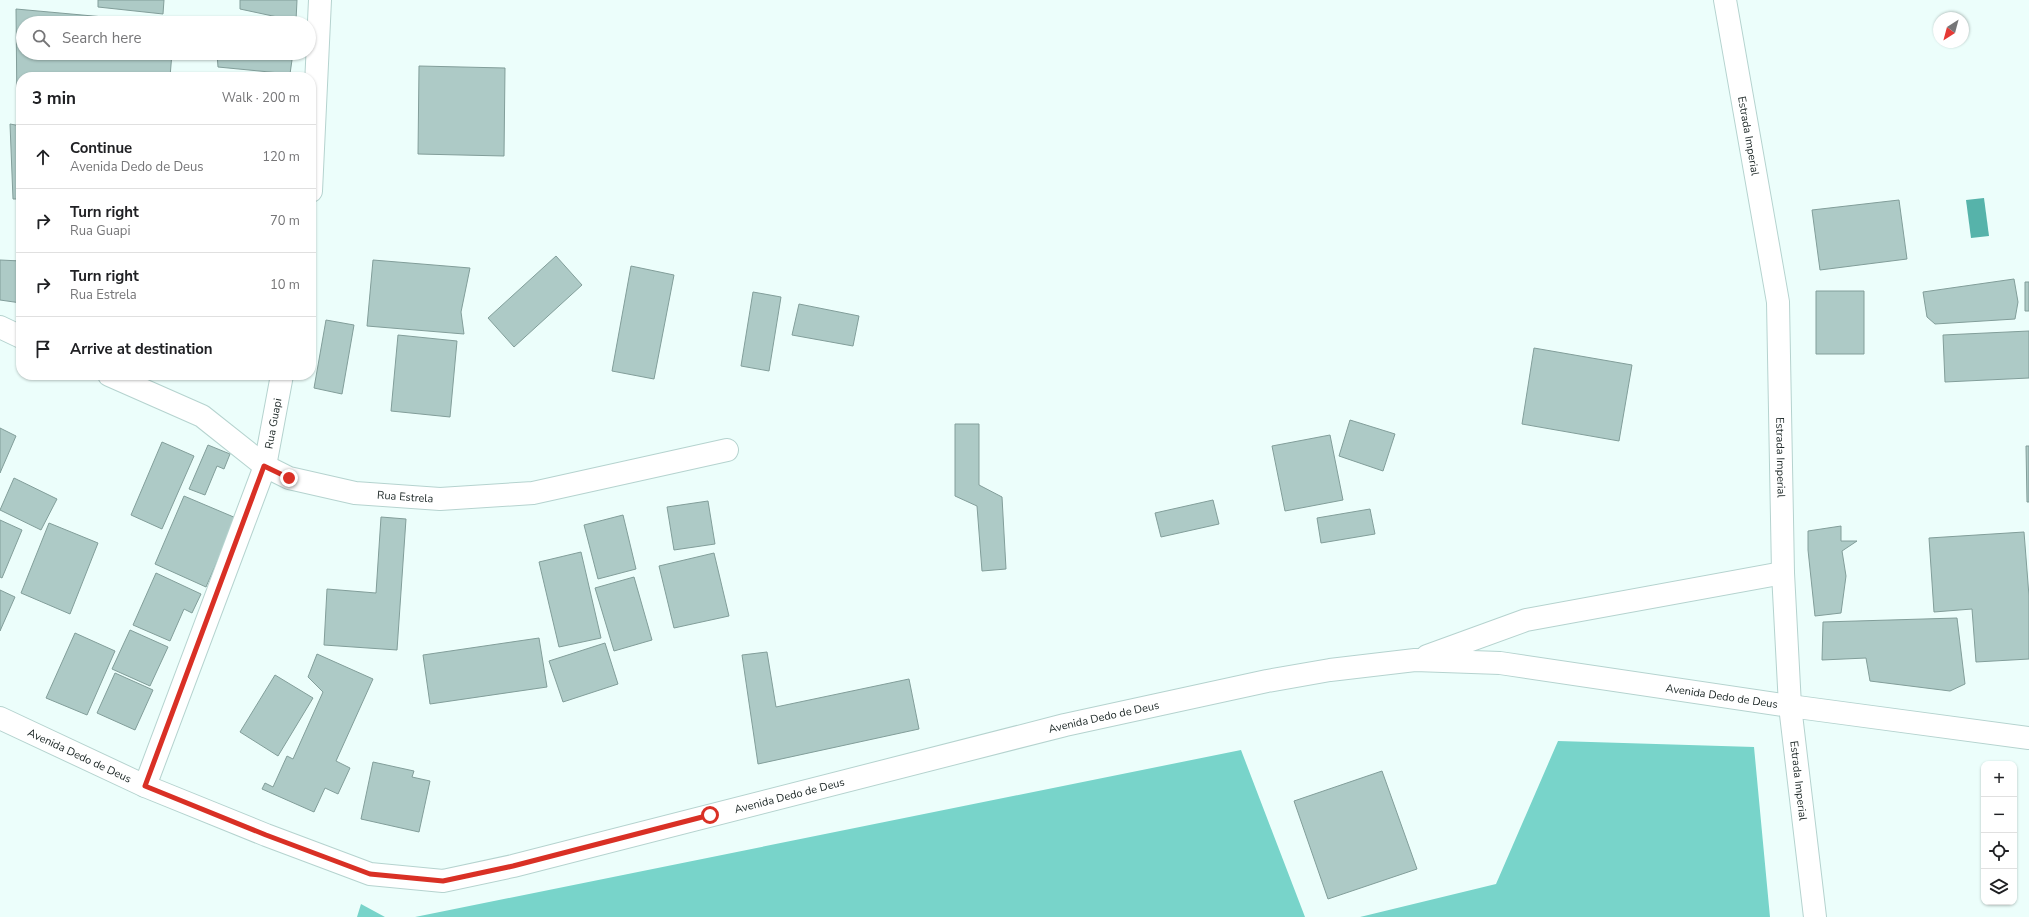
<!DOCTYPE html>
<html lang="en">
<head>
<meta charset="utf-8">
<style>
	body { margin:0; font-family:"Nunito Sans",sans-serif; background:#f2f2f2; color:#202124 }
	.controls { position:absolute; right:12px; bottom:12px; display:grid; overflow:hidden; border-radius:8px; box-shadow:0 1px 3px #0004 }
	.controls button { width:36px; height:36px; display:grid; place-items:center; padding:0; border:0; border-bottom:1px solid #e0e0e0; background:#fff; color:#202124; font:20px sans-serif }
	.compass { position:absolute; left:1933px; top:12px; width:36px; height:36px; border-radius:50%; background:#fff; box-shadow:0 1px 3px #0004; rotate:216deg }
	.stop { position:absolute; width:12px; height:12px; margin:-9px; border:3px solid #d93025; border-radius:50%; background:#fff }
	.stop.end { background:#d93025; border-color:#fff; box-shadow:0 1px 4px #0008 }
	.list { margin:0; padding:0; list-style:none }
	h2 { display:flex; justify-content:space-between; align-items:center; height:52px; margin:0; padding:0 16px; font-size:17px }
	h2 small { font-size:13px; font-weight:400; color:#757577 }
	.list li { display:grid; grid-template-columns:26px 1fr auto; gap:12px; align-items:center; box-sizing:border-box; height:64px; padding:0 16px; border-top:1px solid #e0e0e0 }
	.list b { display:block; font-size:15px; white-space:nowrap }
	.list p { margin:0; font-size:13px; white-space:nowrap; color:#757577 }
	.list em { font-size:13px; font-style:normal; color:#757577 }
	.icon { flex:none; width:22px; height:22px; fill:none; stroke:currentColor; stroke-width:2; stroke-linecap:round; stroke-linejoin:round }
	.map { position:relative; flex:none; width:2029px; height:917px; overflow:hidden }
	.search { position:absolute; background:#fff; box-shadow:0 1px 3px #0004; left:16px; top:16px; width:300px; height:44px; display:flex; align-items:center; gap:10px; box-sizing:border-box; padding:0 14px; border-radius:22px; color:#757577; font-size:15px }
	.panel { position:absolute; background:#fff; box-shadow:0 1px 3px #0004; left:16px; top:72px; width:300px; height:308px; border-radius:16px }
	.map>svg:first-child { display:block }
	.forest { fill:#78d4ca }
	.water { fill:#56b3aa }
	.building { fill:#adcac6; stroke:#829e9a }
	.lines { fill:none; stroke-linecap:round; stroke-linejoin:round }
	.street-casing { stroke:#b5d3cf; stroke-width:24 }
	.secondary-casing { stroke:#b5d3cf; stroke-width:24 }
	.street { stroke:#fff; stroke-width:22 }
	.secondary { stroke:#fff; stroke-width:22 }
	.route { stroke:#d93025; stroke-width:5 }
	.labels { text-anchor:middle; stroke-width:3; stroke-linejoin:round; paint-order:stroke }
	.street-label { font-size:11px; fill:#1a2524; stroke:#fff }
</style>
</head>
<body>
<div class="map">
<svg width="2029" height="917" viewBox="0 0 2029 917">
	<rect width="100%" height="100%" fill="#ecfefb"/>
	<path class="forest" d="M 1558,741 L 1754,747 L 1770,917 L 1360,917 L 1496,884 Z
		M 1241,750 L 1305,917 L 415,917 Z
		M 361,904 L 385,917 L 357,917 Z"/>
	<path class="water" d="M 1984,198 L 1989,236 L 1971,238 L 1966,200 Z"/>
	<path class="building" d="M 98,0 L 164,0 L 163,14 L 98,7 Z
		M 240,0 L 297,0 L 296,21 L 240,9 Z
		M 16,9 L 170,23 L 23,23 L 23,53 L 172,53 L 170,77 L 21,77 L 21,115 L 17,114 Z
		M 214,18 L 296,21 L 296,23 L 214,23 Z
		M 217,53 L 293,53 L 290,74 L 218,67 Z
		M 419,66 L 505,68 L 504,156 L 418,154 Z
		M 10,124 L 21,126 L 21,199 L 13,199 Z
		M 1899,200 L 1907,259 L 1820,270 L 1812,210 Z
		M 556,256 L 582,285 L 514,347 L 488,318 Z
		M 0,260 L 21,261 L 21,303 L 0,300 Z
		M 373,260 L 470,268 L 461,312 L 464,334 L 367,326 Z
		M 631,266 L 674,275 L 654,379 L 612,371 Z
		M 2014,279 L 2018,302 L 2015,319 L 1935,324 L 1927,317 L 1923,292 Z
		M 2025,282 L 2029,282 L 2029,311 L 2025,311 Z
		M 1816,291 L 1864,291 L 1864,354 L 1816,354 Z
		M 753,292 L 781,297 L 769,371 L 741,366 Z
		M 799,304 L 859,316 L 853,346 L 792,335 Z
		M 326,320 L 354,325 L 342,394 L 314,388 Z
		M 2029,331 L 2029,378 L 1945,382 L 1943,335 Z
		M 398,335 L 457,341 L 450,417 L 391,411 Z
		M 1534,348 L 1632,365 L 1619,441 L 1522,424 Z
		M 1350,420 L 1395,434 L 1383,471 L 1339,456 Z
		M 955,424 L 979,424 L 979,485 L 1002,497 L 1006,569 L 982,571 L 977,506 L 955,496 Z
		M 0,428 L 16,436 L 0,473 Z
		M 1330,435 L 1343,500 L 1285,511 L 1272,446 Z
		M 162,442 L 194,456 L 162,529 L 131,515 Z
		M 208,445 L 230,454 L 224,469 L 217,466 L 205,495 L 189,489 Z
		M 2026,446 L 2029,446 L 2029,502 L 2027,502 Z
		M 14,478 L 57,499 L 41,530 L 0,510 Z
		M 184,496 L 236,518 L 206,587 L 155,564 Z
		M 1213,500 L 1219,524 L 1161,537 L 1155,513 Z
		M 708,501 L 715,544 L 674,550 L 667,507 Z
		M 1370,509 L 1375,534 L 1321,543 L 1317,518 Z
		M 623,515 L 636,569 L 598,579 L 584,525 Z
		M 381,517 L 406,519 L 397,650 L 324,645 L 327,589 L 376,593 Z
		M 0,520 L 22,530 L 2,578 L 0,577 Z
		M 49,523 L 98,543 L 70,614 L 21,593 Z
		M 1841,526 L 1841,541 L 1857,541 L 1842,551 L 1846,576 L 1841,613 L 1815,616 L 1808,550 L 1808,531 Z
		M 2024,532 L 2029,596 L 2029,659 L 1976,662 L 1972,609 L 1934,612 L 1929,538 Z
		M 581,552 L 601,638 L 559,647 L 539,562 Z
		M 714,553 L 729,616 L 674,628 L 659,566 Z
		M 156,573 L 201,594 L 192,613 L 184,609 L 170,641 L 133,625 Z
		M 634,577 L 652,640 L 614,651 L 595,588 Z
		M 0,590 L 15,597 L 0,631 Z
		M 1957,618 L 1965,684 L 1950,691 L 1870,681 L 1866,658 L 1822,660 L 1823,622 Z
		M 130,630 L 168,647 L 150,686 L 112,669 Z
		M 75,633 L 115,651 L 87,715 L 46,698 Z
		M 539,638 L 547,687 L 430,704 L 423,655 Z
		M 605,643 L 618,684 L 563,702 L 549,661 Z
		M 767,652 L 776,707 L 909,679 L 919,729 L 758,764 L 742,655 Z
		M 317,654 L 373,679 L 336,761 L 350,768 L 338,794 L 325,788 L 314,812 L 262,789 L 265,783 L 273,787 L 287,756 L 293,759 L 323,692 L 308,677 Z
		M 115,673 L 153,690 L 135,730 L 97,713 Z
		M 275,675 L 313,698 L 278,756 L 240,732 Z
		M 373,762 L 414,771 L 412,777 L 430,781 L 419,832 L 361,819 Z
		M 1382,771 L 1417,869 L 1328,899 L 1294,801 Z"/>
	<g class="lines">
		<defs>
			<g id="street">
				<path d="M 311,191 L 320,0"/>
				<path d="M 0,327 L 21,337"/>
				<path id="s1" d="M 109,375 L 202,416 L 265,466 L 289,478 L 355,493 L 440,499 L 533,493 L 727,450"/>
				<path id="s2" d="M 145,786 L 265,466 L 282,375"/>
			</g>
			<g id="secondary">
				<path id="s3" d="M 1725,0 L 1778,302 L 1783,573 L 1790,706 L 1815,917"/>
				<path d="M 1427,656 L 1526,620 L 1783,573"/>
				<path id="s4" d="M 0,718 L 145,786 L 266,835 L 370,874 L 443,881 L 513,866 L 1065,725 L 1267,681 L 1330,670 L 1415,660 L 1500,663 L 1790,706 L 2029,738"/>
			</g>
		</defs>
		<use href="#street" class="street-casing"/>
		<use href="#secondary" class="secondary-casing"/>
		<use href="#street" class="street"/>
		<use href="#secondary" class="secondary"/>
	</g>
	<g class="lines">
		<path class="route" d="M 289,478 L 264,466 L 145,786 L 266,835 L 370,874 L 443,881 L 513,866 L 710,815"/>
	</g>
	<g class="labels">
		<g class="street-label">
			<text dy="4" stroke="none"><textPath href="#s3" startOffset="138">Estrada Imperial</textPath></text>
			<text dy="4" stroke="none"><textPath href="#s2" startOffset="385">Rua Guapi</textPath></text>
			<text dy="4" stroke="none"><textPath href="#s3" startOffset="462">Estrada Imperial</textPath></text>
			<text dy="4" stroke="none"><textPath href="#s1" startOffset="327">Rua Estrela</textPath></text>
			<text dy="4" stroke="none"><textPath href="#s4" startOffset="1782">Avenida Dedo de Deus</textPath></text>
			<text dy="4" stroke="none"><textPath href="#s4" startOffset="1156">Avenida Dedo de Deus</textPath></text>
			<text dy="4" stroke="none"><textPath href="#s4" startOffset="88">Avenida Dedo de Deus</textPath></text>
			<text dy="4" stroke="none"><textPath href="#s3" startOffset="786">Estrada Imperial</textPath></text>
			<text dy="4" stroke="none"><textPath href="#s4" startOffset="832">Avenida Dedo de Deus</textPath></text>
		</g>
	</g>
</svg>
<div class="controls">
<button>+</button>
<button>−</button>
<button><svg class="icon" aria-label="locate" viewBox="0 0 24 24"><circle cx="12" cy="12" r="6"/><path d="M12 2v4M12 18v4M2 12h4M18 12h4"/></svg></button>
<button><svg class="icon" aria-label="layers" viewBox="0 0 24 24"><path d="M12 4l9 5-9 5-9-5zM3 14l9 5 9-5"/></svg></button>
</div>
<svg class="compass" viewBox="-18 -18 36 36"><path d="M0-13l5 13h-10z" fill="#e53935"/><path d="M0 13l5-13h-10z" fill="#757577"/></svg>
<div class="stop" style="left:710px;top:815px"></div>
<div class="stop end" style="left:289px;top:478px"></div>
<div class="search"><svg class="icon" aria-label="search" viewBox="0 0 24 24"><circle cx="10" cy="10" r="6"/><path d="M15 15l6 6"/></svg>Search here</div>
<section class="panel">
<h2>3 min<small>Walk · 200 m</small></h2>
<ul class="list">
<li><svg class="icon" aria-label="ahead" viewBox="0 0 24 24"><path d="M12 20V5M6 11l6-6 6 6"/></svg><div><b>Continue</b><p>Avenida Dedo de Deus</p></div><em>120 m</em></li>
<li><svg class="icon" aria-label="right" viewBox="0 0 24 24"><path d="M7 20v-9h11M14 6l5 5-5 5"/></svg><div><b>Turn right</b><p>Rua Guapi</p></div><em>70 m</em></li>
<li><svg class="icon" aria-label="right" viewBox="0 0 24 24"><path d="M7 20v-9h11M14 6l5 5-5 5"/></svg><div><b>Turn right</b><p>Rua Estrela</p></div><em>10 m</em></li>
<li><svg class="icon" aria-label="arrive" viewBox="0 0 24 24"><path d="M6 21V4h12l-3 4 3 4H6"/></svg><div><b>Arrive at destination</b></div></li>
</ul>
</section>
</div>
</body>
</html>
